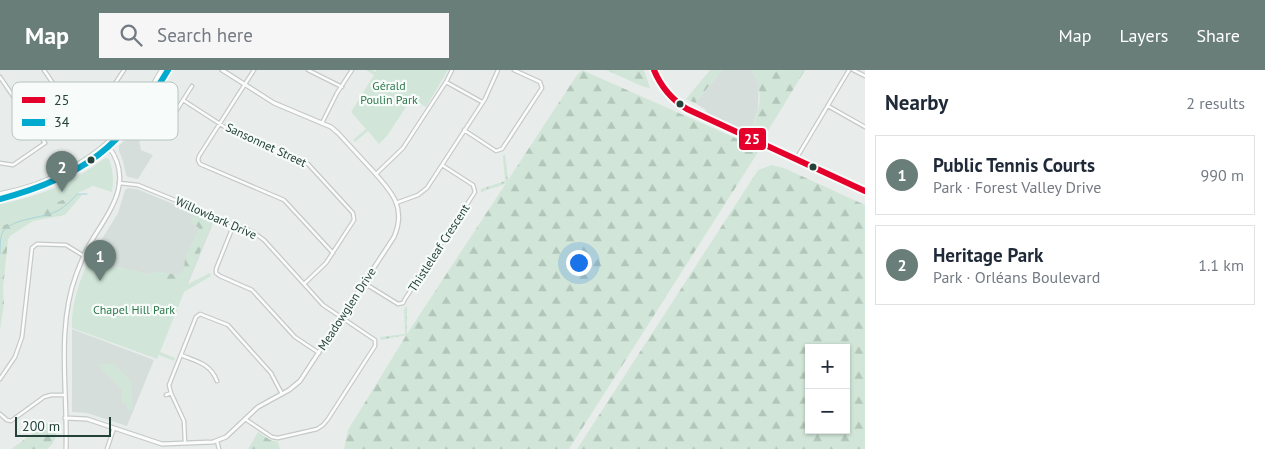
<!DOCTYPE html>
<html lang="en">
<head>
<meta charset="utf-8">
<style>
	body { margin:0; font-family:"PT Sans",sans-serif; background:#f6f6f7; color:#1f2937 }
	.controls { position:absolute; right:15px; bottom:15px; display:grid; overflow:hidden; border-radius:0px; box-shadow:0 1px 4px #0004 }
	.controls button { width:45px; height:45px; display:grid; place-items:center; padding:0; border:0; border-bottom:1px solid #e0e1e3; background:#fff; color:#1f2937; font:25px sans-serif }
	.scale { position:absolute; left:15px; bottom:12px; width:96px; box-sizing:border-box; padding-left:5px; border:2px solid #24423a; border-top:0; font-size:14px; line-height:18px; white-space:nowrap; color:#24423a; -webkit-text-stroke:4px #f7fbf9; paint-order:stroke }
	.you { position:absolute; left:578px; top:192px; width:18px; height:18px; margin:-12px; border:4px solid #fff; border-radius:50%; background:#1a73e8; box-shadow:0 0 0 8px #1a73e833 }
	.badge { display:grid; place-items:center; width:32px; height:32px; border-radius:50%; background:#697e78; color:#fff; font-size:16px; font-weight:700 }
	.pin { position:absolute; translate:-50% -41px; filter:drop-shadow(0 1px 2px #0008) }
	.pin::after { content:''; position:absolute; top:26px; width:18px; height:15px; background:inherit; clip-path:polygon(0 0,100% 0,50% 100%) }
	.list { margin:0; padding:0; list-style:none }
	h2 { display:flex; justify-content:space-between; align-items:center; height:65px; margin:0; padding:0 20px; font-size:21px }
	h2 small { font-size:16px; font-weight:400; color:#747a83 }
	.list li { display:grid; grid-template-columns:32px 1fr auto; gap:15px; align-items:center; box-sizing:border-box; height:80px; margin:0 10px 10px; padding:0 10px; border:1px solid #e0e1e3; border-radius:0px }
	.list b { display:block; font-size:19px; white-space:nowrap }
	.list p { margin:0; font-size:16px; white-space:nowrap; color:#747a83 }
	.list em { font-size:16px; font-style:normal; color:#747a83 }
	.icon { flex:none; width:28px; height:28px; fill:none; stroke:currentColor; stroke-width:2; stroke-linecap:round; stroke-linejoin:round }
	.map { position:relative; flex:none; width:865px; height:379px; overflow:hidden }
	header { display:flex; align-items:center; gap:30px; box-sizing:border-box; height:70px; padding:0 25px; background:#697e78; color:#fff }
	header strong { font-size:24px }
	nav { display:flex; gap:28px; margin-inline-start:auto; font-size:18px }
	.search { width:350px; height:45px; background:#f6f6f7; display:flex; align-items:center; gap:12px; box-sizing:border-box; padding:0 18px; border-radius:0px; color:#747a83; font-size:19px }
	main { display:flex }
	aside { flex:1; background:#fff }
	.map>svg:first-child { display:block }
	.built { fill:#d6dedb }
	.grass { fill:url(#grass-dots) }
	.forest { fill:url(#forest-firs); fill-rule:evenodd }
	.green { fill:#d1e6d8 }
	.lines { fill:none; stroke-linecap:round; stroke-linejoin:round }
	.stream { stroke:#a9d4db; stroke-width:1 }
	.minor-casing { stroke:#c5cac8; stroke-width:5 }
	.tertiary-casing { stroke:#c5cac8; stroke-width:5.5 }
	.secondary-casing { stroke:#c3cbc8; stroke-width:6 }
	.minor { stroke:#fcfcfc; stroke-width:2.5 }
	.tertiary { stroke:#fcfcfc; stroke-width:3 }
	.secondary { stroke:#fcfcfc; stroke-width:4 }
	.bus-1-casing { stroke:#f7fbf9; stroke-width:10 }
	.bus-2-casing { stroke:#f7fbf9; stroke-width:10 }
	.bus-1 { stroke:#e4002b; stroke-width:6 }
	.bus-2 { stroke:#00a9ce; stroke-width:6 }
	.bus-dot { fill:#24423a; stroke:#f7fbf9; stroke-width:2 }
	.labels { text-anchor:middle; stroke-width:4.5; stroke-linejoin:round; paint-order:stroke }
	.park-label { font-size:12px; fill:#2d7a4b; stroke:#f7fbf9 }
	.street-label { font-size:12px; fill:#24423a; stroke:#f7fbf9 }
	.key { fill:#f7fbf9; stroke:#b8c4c0; stroke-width:1 }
	.key-label { font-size:14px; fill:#24423a }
	.line-badge { stroke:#f7fbf9; stroke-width:2 }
	.badge-label { font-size:14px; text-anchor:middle; font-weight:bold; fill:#fff }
</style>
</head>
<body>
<header>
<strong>Map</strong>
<div class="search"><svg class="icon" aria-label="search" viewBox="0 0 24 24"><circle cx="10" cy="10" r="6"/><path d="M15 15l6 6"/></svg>Search here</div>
<nav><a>Map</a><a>Layers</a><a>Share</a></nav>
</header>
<main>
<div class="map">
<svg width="865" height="379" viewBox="0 0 865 379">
	<defs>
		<pattern id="grass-dots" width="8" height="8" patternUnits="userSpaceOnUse" patternTransform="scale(1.25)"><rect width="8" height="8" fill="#d1e6d8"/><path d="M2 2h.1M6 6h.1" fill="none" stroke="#b3c6ba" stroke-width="1.8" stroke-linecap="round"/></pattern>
		<pattern id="forest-firs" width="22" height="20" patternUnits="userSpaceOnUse" patternTransform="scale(1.25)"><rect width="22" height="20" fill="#d1e6d8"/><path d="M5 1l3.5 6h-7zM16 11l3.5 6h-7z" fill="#b3c6ba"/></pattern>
	</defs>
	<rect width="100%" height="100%" fill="#e8edeb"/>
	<path class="built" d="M 722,0 L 751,0 L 759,13 L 758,39 L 750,64 L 705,43 L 706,40 L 695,33 Z
		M 137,58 L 141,80 L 153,85 L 138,109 L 128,107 L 126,105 L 123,91 L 119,81 L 119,76 Z
		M 128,118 L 137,119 L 214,151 L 188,214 L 89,190 L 118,143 L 125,120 Z
		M 72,259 L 154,290 L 127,356 L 87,343 L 72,342 Z"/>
	<path class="grass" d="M 505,84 L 508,110 L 505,114 L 481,122 L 481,119 L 505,111 L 503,86 Z
		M 407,237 L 407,265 L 381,270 L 380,267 L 405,264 L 404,239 Z"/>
	<path class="forest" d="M 582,0 L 760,79 L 569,379 L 344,379 L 348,360 L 407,264 L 577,5 Z
		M 606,0 L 644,0 L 650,18 L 644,17 Z
		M 710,0 L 722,0 L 695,33 L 686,29 Z
		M 751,0 L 805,0 L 763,69 L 750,64 C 759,39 766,23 751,0 Z
		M 772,95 L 784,98 L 865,135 L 865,379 L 577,379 L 758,100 ZM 809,278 L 846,278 L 846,360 L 809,360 Z
		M 74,123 L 82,125 L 65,145 L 33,151 L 10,166 L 8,170 L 3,218 L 4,234 L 0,260 L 0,138 Z
		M 196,143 L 213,150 L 178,236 L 141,208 L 157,201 L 177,205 L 180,204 L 184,199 L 185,189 L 199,158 L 190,152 Z
		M 52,350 L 55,353 C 58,364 56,372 47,379 L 0,379 L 11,379 Z
		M 258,362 L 270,370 L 278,372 L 280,379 L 248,379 Z"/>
	<path class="green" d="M 366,0 L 372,0 L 375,2 L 377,0 L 448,0 L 426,37 L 412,28 L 387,66 L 379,74 L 368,61 L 355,72 L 353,70 L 366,59 L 351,42 L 374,5 Z
		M 105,88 L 109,89 C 113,100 114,110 112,122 L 93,116 L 43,139 L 0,157 L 0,134 C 39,127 74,112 105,88 Z
		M 89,190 L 188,214 L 210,203 L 211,206 L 184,222 L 160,282 L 175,288 L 174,291 L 159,285 L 157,289 L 72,258 C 71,235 79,211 89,190 Z
		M 112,293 L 131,311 L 133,339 L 128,340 L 126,333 L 122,333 L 122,318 L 119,317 L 98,295 Z"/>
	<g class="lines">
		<path class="stream" d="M 0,184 C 0,177 0,167 3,161 C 15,147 44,149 59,140 C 66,136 72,130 77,124 L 87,124"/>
		<defs>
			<path id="minor" d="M 44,0 L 71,40 L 74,43 L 82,46 C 101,39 113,16 124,0
				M 254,0 L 199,86 L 198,90 L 200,94 L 284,130 L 333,183
				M 308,0 L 342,17
				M 853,0 L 865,6
				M 0,7 L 45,73 L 13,95 L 0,93
				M 446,12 L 482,32
				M 183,30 L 237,65 L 308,94 L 353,143 L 354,150 L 326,193 L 304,214
				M 828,36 L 865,57
				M 322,53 L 337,23 L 352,0
				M 464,60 L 496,81 L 502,79 L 542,18 L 540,12 L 514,0
				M 162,63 L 192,16
				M 796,89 L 849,0
				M 376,104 L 403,78 L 446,12 L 452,0
				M 119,113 L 138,115 L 253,162 L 264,170 L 323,235 L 375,270 L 375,276 L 328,349 L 323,355 L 317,359 L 278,368 L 272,367 L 245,349
				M 396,133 L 418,125 L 427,118 L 485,29 L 498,0
				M 234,154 L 216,199 L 216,203 L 220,206 L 252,220 L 295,267 L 319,283
				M 364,213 L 398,234 L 403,233 L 405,229 L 475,122 L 473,115 L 442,95
				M 181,285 C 197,292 210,293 217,311
				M 0,309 L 15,287 L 22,267 L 32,178 L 37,174 L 66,175 L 84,186
				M 166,325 L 171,323
				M 0,344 L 7,350 L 11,351 L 44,327 L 51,325 L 65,325
				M 217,371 L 219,379
				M 185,373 L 184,351 L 171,323 L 169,315 L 196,247 L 200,244 L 228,255 L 271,303 L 282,324
				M 107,379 L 114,358"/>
			<path id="tertiary" d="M 654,0 C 660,18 671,30 687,39 L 865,121
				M 65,348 L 87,349 L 162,374 L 213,372 L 226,367 L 258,337 L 289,320 L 300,311 L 394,167 C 407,137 391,121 373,101 C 361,88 350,76 338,63 L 331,57 L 274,33 L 222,0
				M 66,379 C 68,322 56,259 76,205 C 80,195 83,186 88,177 C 106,145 136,114 109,77"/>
			<path id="secondary" d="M 0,124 C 46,116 95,91 126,54 C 140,37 151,19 162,0
				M 0,129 C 79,113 131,70 168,0"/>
		</defs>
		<use href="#minor" class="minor-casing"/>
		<use href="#tertiary" class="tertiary-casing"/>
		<use href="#secondary" class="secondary-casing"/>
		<use href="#minor" class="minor"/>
		<use href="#tertiary" class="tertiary"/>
		<use href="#secondary" class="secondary"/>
		<defs>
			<path id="bus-1" d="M 654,0 C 661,17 671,29 687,39 L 865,121"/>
			<path id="bus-2" d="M 0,129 C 84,107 124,75 168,0"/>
		</defs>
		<use href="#bus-1" class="bus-1-casing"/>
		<use href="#bus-2" class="bus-2-casing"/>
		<use href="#bus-1" class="bus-1"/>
		<use href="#bus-2" class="bus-2"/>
	</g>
	<g class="bus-dot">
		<circle cx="680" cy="34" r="4.5"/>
		<circle cx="91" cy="90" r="4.5"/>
		<circle cx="813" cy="97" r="4.5"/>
	</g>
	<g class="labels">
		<g class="park-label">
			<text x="389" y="20">Gérald<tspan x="389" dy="14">Poulin Park</tspan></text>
			<text x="134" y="244">Chapel Hill Park</text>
		</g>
		<g class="street-label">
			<text transform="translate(266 75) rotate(25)" y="4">Sansonnet Street</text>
			<text transform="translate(216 148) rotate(24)" y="4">Willowbark Drive</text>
			<text transform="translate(439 178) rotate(-57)" y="4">Thistleleaf Crescent</text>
			<text transform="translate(347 239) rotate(-57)" y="4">Meadowglen Drive</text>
		</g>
	</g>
	<rect x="12" y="12" width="166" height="58" rx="8" class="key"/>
	<rect x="22" y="27" width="23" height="6" fill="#e4002b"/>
	<rect x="22" y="49" width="23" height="7" fill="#00a9ce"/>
	<g class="key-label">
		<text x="54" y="35">25</text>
		<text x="54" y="57">34</text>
	</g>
	<rect class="line-badge" x="738" y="57" width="29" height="24" rx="5" fill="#e4002b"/>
	<g class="badge-label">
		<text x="752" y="74">25</text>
	</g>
</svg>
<div class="controls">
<button>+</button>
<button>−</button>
</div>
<div class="scale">200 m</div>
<div class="you"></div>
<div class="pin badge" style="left:100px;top:211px">1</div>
<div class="pin badge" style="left:62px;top:122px">2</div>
</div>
<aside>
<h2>Nearby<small>2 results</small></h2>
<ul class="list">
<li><span class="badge">1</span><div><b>Public Tennis Courts</b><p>Park · Forest Valley Drive</p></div><em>990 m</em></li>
<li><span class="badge">2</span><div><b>Heritage Park</b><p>Park · Orléans Boulevard</p></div><em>1.1 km</em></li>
</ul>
</aside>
</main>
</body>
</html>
